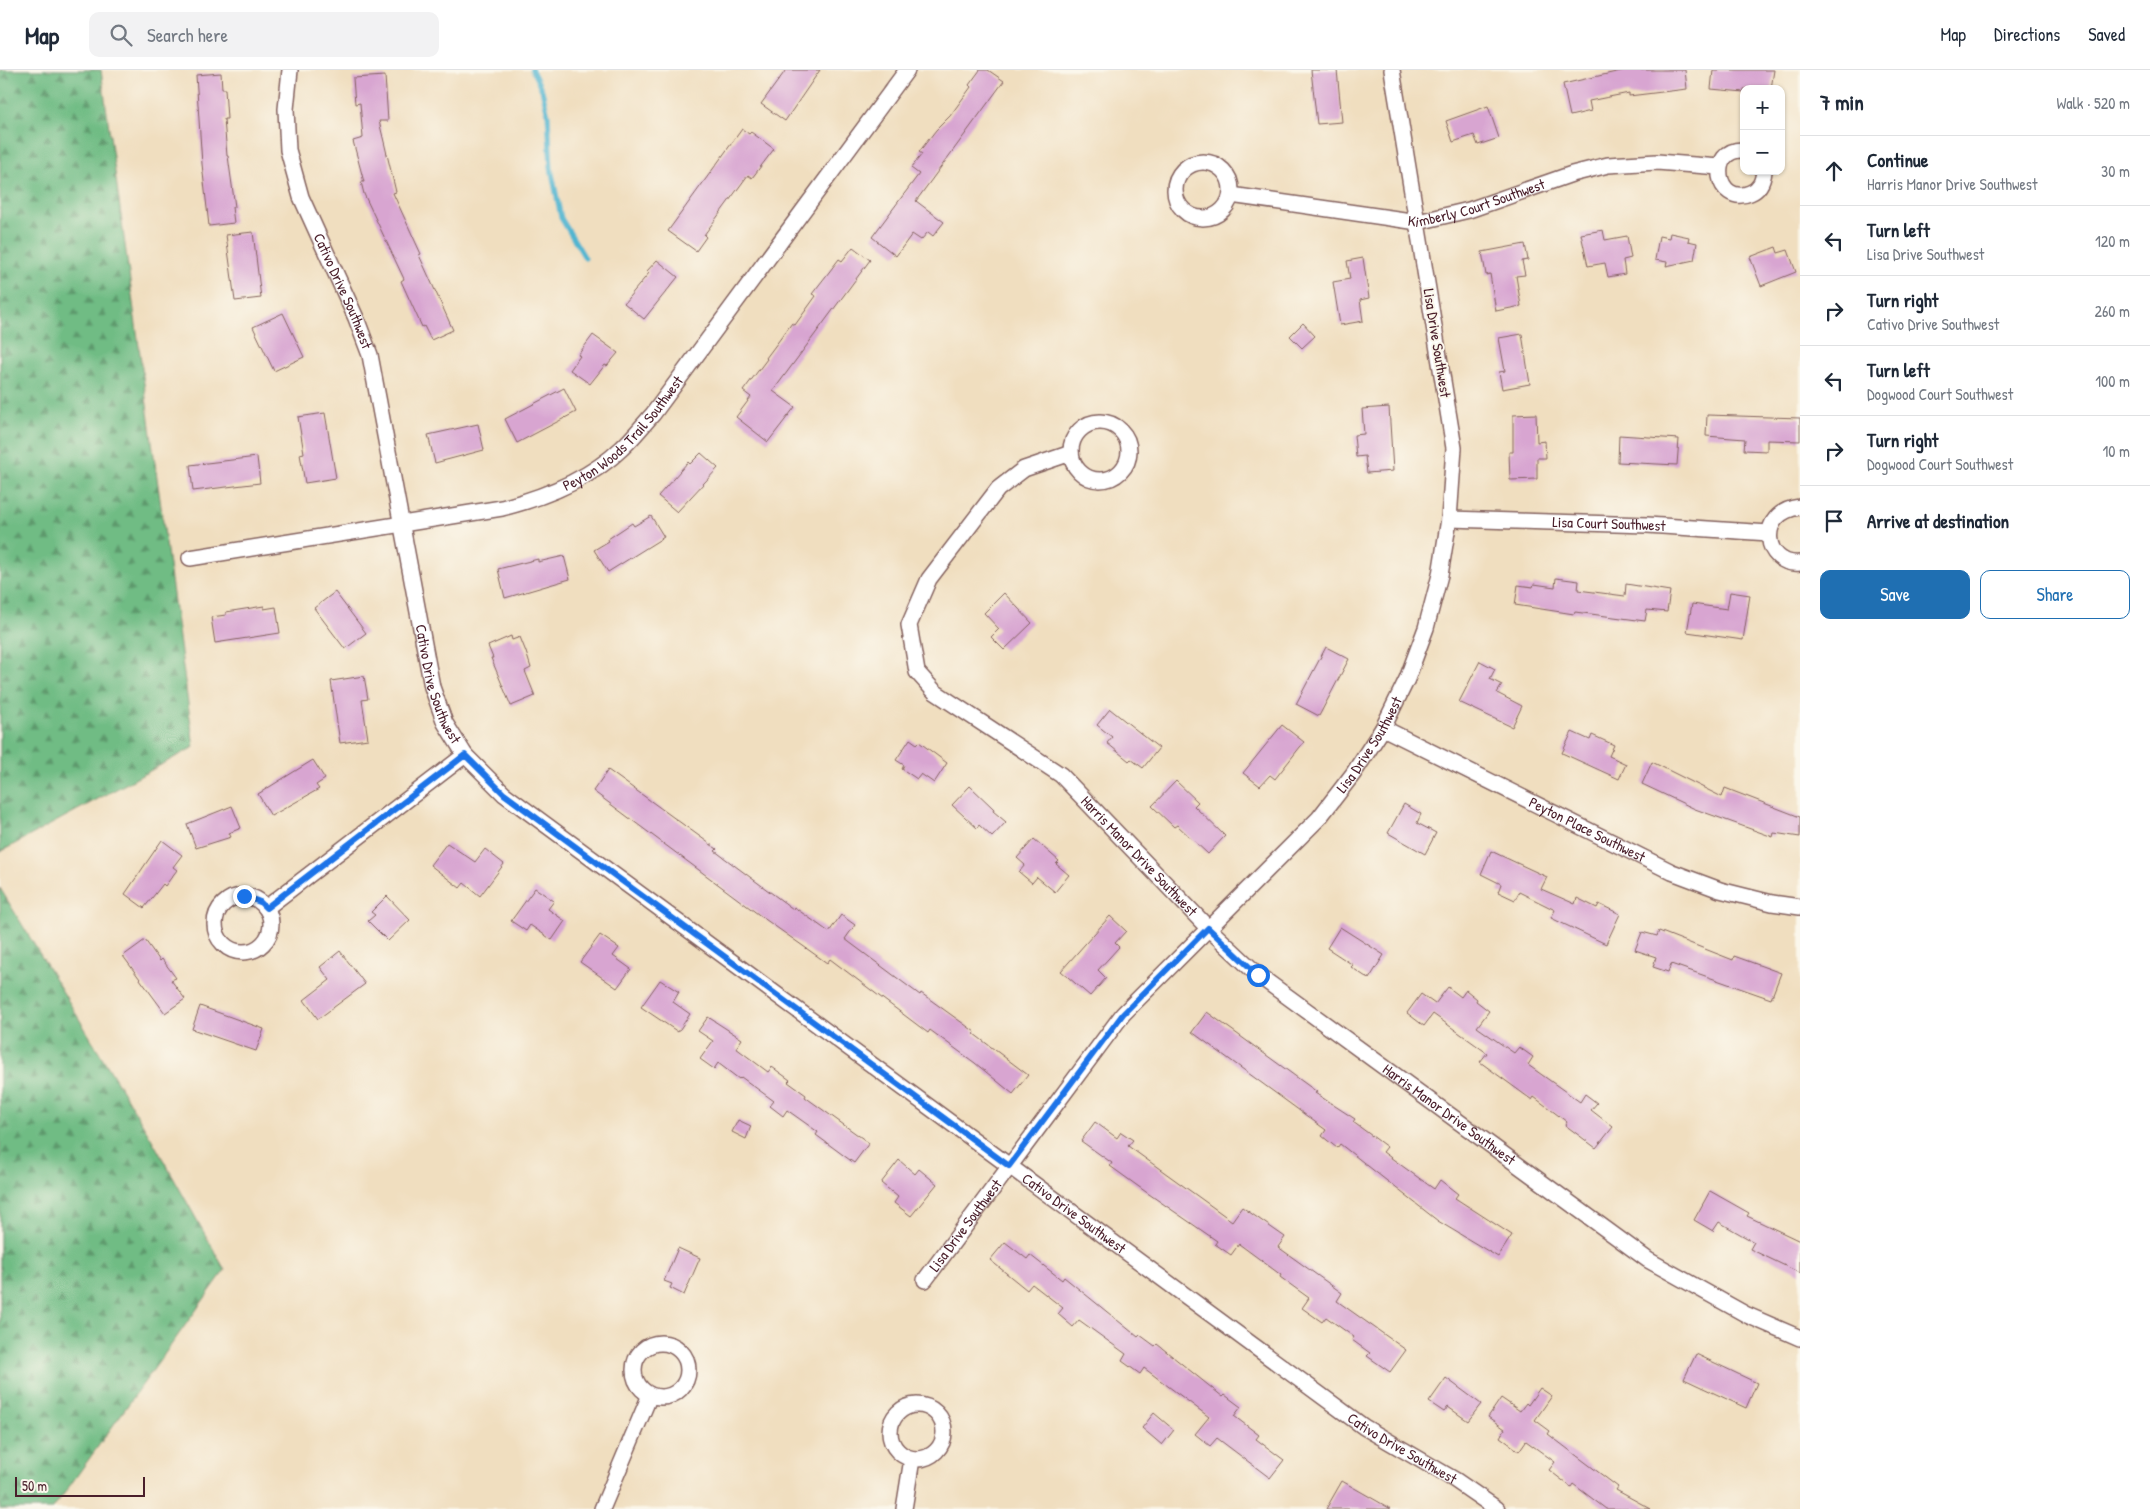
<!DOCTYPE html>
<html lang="en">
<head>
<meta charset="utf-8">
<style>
	body { margin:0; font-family:"Patrick Hand",sans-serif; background:#f2f2f3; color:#1f2937 }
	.controls { position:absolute; right:15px; top:15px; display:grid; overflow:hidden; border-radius:10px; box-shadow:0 1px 4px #0004 }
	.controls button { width:45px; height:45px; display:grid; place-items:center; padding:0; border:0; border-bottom:1px solid #e0e1e3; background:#fff; color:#1f2937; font:25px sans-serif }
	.scale { position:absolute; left:15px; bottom:12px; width:130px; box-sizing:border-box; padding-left:5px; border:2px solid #4a1f2b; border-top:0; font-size:14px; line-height:18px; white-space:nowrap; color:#4a1f2b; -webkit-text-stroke:4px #fbf7ec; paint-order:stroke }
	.stop { position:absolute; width:15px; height:15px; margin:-11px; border:4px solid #1a73e8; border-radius:50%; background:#fff }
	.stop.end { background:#1a73e8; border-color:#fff; box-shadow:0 1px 5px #0008 }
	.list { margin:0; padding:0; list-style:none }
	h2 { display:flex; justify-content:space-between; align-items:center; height:65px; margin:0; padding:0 20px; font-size:21px }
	h2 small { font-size:16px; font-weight:400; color:#747a83 }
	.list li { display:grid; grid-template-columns:32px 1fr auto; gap:15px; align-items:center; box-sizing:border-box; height:70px; padding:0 20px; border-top:1px solid #e0e1e3 }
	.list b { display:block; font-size:19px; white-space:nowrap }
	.list p { margin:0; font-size:16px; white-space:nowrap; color:#747a83 }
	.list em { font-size:16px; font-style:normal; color:#747a83 }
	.actions { display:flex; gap:10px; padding:15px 20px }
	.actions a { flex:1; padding:11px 0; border:1px solid #1f6fb2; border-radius:10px; text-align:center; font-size:18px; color:#1f6fb2 }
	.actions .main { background:#1f6fb2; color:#fff }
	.icon { flex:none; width:28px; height:28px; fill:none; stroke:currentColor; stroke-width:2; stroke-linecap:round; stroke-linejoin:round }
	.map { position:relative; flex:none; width:1800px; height:1439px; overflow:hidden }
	header { display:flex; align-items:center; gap:30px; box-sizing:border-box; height:70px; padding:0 25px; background:#fff; border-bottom:1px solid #e0e1e3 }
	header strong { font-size:24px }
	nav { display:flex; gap:28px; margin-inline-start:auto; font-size:18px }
	.search { width:350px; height:45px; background:#f2f2f3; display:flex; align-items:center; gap:12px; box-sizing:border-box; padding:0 18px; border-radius:10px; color:#747a83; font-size:19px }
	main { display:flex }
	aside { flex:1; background:#fff }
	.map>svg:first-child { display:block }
	.forest { fill:url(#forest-firs); stroke:#5c6e58 }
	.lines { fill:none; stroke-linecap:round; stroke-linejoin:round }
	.stream { stroke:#51b5d0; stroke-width:5 }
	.building { fill:#d8a5d1 }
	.street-casing { stroke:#84625f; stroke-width:18 }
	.street { stroke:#fff; stroke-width:15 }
	.route { stroke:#1a73e8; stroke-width:6 }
	.labels { text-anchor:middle; stroke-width:4; stroke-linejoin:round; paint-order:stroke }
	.street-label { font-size:15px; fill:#4a1f2b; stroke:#fbf7ec }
</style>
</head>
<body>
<header>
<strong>Map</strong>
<div class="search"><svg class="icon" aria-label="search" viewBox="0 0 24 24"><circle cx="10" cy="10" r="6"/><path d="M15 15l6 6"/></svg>Search here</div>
<nav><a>Map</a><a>Directions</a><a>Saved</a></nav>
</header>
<main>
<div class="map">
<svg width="1800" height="1439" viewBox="0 0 1800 1439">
	<defs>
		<pattern id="forest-firs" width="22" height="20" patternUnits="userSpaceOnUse" patternTransform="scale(1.25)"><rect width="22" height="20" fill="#6fbc84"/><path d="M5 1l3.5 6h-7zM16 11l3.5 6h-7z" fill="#5d986c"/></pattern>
	</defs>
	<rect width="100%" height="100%" fill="#fbf7ec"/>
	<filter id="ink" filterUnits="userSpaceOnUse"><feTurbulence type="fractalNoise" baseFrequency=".02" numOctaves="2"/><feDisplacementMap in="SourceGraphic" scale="10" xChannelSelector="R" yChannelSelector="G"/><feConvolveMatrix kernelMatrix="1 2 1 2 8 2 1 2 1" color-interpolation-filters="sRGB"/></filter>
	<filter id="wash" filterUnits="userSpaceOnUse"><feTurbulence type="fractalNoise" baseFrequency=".0096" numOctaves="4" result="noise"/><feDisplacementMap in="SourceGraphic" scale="20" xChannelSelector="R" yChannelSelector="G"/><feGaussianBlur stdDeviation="1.12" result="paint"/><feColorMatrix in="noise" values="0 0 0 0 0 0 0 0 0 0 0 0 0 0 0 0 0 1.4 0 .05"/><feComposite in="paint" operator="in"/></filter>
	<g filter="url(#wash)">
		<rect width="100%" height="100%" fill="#f0debf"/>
		<path class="forest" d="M 0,0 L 101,0 L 194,677 L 0,782 Z
			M 0,818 L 151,1068 L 225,1200 L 53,1439 L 0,1439 Z"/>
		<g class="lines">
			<path class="stream" d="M 532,0 L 542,20 L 548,45 L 551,98 L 561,148 L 585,188"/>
		</g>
		<g id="blocks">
			<path class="building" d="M 786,0 L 820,0 L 785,51 L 761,34 Z
				M 980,0 L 988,0 L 1004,11 L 916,131 L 944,152 L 933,166 L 928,162 L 921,170 L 912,164 L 896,186 L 872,167 L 919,104 L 911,98 L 922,84 L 919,82 L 936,60 L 950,46 L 971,17 L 969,15 Z
				M 1311,0 L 1337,0 L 1342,52 L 1317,54 Z
				M 1625,0 L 1685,0 L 1687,19 L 1629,26 L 1629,23 L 1589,31 L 1591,41 L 1570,46 L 1563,14 Z
				M 1713,0 L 1774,0 L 1771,19 L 1744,19 L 1744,22 L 1711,19 Z
				M 221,3 L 222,19 L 225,19 L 227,49 L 224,49 L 227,86 L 228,86 L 235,137 L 232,137 L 234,153 L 209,156 L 202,94 L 196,5 Z
				M 385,6 L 388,51 L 379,51 L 396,122 L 393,123 L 421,184 L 419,185 L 453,260 L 431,270 L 424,256 L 422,257 L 401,211 L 404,209 L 364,124 L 361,112 L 364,112 L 353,71 L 363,68 L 360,33 L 355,34 L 353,8 Z
				M 1488,36 L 1499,68 L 1478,75 L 1474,65 L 1453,72 L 1446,51 Z
				M 742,59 L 749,64 L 751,62 L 774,79 L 752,108 L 748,105 L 704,165 L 706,167 L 696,181 L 668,161 Z
				M 1603,160 L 1605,170 L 1627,166 L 1631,188 L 1623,190 L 1625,204 L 1608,207 L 1605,193 L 1588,196 L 1581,164 Z
				M 253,162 L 261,228 L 235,231 L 226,165 Z
				M 1670,163 L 1689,167 L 1688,171 L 1697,173 L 1694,190 L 1666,196 L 1667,192 L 1655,190 L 1659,166 L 1669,168 Z
				M 1525,174 L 1528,190 L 1522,191 L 1525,205 L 1516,206 L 1521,236 L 1496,241 L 1490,204 L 1486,205 L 1482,182 Z
				M 853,177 L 870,190 L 773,321 L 795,337 L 768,372 L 736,347 L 751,327 L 743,321 L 767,289 L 766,288 L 792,253 L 795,255 L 816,226 L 812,224 L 826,206 L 839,189 L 842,191 Z
				M 1776,177 L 1778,183 L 1788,180 L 1796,202 L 1761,216 L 1750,187 Z
				M 1363,188 L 1369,228 L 1360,230 L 1363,251 L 1340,255 L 1333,212 L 1350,209 L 1347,191 Z
				M 657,190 L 678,207 L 644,249 L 624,233 L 649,203 L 647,201 Z
				M 283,243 L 304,287 L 274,301 L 253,257 Z
				M 1303,253 L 1315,266 L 1302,278 L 1290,266 Z
				M 1522,264 L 1530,314 L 1502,319 L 1499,302 L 1505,301 L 1499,268 Z
				M 593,265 L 618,283 L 607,296 L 605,295 L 590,314 L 570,300 L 580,286 L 578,285 Z
				M 564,318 L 576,342 L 517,373 L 505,349 Z
				M 1389,337 L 1393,401 L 1367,403 L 1365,386 L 1356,387 L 1354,365 L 1364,364 L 1362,339 Z
				M 325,343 L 336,408 L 305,413 L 300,384 L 304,383 L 298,347 Z
				M 1536,344 L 1537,372 L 1545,371 L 1546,388 L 1537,388 L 1537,409 L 1510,410 L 1509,382 L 1513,382 L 1513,345 Z
				M 1707,345 L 1800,348 L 1800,371 L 1767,370 L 1767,381 L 1744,380 L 1745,369 L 1706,366 Z
				M 478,354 L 484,380 L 435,393 L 428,365 Z
				M 1619,365 L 1679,369 L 1677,395 L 1618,392 Z
				M 701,383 L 718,398 L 677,442 L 658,426 L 688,392 L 690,394 Z
				M 257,387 L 260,413 L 193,421 L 190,395 Z
				M 651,446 L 664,467 L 608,502 L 594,480 L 609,471 L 608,469 L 632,453 L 634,456 Z
				M 564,486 L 570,509 L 505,528 L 498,499 L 538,489 L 538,492 Z
				M 1556,508 L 1579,511 L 1578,520 L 1625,526 L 1626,514 L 1670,521 L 1667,542 L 1647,540 L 1645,551 L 1575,542 L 1574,544 L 1515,535 L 1518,515 L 1533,517 L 1534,514 L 1555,517 Z
				M 335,522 L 366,563 L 345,579 L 314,538 Z
				M 1730,522 L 1750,525 L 1743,570 L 1687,562 L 1692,534 L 1727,539 Z
				M 1004,523 L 1032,553 L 1004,580 L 991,567 L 999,559 L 984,543 Z
				M 264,536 L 264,539 L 276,537 L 280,563 L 215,573 L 211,547 L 226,545 L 226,542 Z
				M 511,566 L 512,570 L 520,567 L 526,582 L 531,598 L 525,601 L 535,626 L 511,636 L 491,588 L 493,588 L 488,576 Z
				M 1326,577 L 1349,589 L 1319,646 L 1296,634 Z
				M 1480,591 L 1495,599 L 1490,609 L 1502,615 L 1497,623 L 1522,636 L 1512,657 L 1459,632 Z
				M 364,606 L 368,629 L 362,630 L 368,669 L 340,673 L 331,611 Z
				M 1110,639 L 1159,678 L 1143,698 L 1131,689 L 1129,691 L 1107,673 L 1112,667 L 1097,655 Z
				M 1282,655 L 1304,672 L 1275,709 L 1270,705 L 1260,716 L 1243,703 Z
				M 1572,662 L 1590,670 L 1592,665 L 1614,675 L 1609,686 L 1626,694 L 1619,709 L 1562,683 Z
				M 910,669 L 917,674 L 919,672 L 947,693 L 934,713 L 921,704 L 917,709 L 902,699 L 904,695 L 896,690 Z
				M 313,690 L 325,709 L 316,715 L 319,719 L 271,746 L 258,724 Z
				M 1652,692 L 1722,727 L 1725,718 L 1800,747 L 1800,767 L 1774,763 L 1773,767 L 1695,739 L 1642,714 Z
				M 608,700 L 717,779 L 715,781 L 793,839 L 794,837 L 829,862 L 841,845 L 855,855 L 845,869 L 920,925 L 921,923 L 975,962 L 974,964 L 1028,1005 L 1013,1024 L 975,993 L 930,960 L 928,963 L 830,889 L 827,893 L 762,847 L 593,721 Z
				M 1176,711 L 1198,732 L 1194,736 L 1225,766 L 1208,784 L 1177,755 L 1174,757 L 1152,736 Z
				M 970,716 L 994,739 L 993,741 L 1006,752 L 992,767 L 979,755 L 977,758 L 952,735 Z
				M 1404,734 L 1421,744 L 1417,753 L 1436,763 L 1425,784 L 1388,763 Z
				M 232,736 L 241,758 L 229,763 L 231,767 L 196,778 L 187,754 Z
				M 1034,769 L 1059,791 L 1056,794 L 1069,805 L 1055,822 L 1037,807 L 1032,813 L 1019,802 L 1025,795 L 1017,788 Z
				M 162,770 L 182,785 L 173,797 L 177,800 L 165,816 L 163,814 L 144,838 L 125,824 Z
				M 447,773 L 475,792 L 485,779 L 504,794 L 480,826 L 464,813 L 460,818 L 430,795 Z
				M 1491,781 L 1547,807 L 1541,819 L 1575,834 L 1577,828 L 1597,838 L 1599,834 L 1620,844 L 1606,874 L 1551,848 L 1555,840 L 1519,822 L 1515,830 L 1498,822 L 1501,814 L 1481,804 Z
				M 535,818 L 554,831 L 548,839 L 565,851 L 552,870 L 530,855 L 526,861 L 511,851 Z
				M 387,826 L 410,850 L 388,871 L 368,851 L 375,845 L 371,842 Z
				M 1110,846 L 1126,861 L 1115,873 L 1119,877 L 1098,900 L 1106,908 L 1090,926 L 1061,901 Z
				M 1340,857 L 1384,885 L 1369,909 L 1351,897 L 1353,895 L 1327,878 Z
				M 1659,861 L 1733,890 L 1734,886 L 1781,903 L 1771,929 L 1671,894 L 1668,902 L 1653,897 L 1656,887 L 1635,880 L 1642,862 L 1657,866 Z
				M 600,865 L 619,878 L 613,886 L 631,899 L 617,918 L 580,892 Z
				M 145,870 L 160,891 L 162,889 L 176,908 L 171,910 L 185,929 L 165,943 L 123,886 Z
				M 340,881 L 365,914 L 318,949 L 304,930 L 330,910 L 320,897 Z
				M 660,910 L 679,922 L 673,932 L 690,944 L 678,962 L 641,937 Z
				M 1448,917 L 1461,927 L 1466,920 L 1477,929 L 1476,931 L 1489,941 L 1477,957 L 1514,983 L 1519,977 L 1533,987 L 1528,995 L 1580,1032 L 1585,1024 L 1597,1033 L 1591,1040 L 1613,1057 L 1596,1078 L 1565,1055 L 1567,1052 L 1534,1027 L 1532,1030 L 1480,992 L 1487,983 L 1433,944 L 1424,956 L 1407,943 L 1421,924 L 1435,934 Z
				M 200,936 L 264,959 L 256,981 L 192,959 Z
				M 1207,942 L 1317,1022 L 1315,1023 L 1355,1049 L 1353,1052 L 1387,1077 L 1383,1082 L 1434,1119 L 1440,1110 L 1458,1124 L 1455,1128 L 1512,1165 L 1498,1187 L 1438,1151 L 1340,1074 L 1337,1078 L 1322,1066 L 1326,1060 L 1192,962 Z
				M 708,947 L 742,969 L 736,978 L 768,1002 L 772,997 L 790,1010 L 788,1012 L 806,1025 L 805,1027 L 869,1073 L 854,1093 L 816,1065 L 818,1062 L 787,1040 L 783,1046 L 770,1036 L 774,1031 L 741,1007 L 739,1009 L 718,993 L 714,999 L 700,989 L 713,971 L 698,961 Z
				M 738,1050 L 751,1056 L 746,1069 L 732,1062 Z
				M 1095,1052 L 1117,1068 L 1121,1062 L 1133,1070 L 1128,1076 L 1232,1151 L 1242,1137 L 1285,1167 L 1278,1177 L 1342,1223 L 1337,1231 L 1406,1280 L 1390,1302 L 1367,1286 L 1370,1283 L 1352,1270 L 1354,1267 L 1326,1247 L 1322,1252 L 1302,1238 L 1309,1228 L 1280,1207 L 1281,1205 L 1239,1174 L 1231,1185 L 1215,1174 L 1217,1171 L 1146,1122 L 1110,1096 L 1112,1093 L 1081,1071 Z
				M 899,1090 L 915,1104 L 919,1099 L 937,1114 L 911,1146 L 894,1133 L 898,1127 L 881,1113 Z
				M 1710,1121 L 1749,1143 L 1747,1146 L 1800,1171 L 1800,1203 L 1750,1179 L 1754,1172 L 1719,1152 L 1713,1161 L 1694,1150 Z
				M 1005,1172 L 1027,1189 L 1030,1185 L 1062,1210 L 1064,1207 L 1138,1267 L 1140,1265 L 1155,1276 L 1157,1274 L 1223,1327 L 1225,1325 L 1241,1337 L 1234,1346 L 1259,1365 L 1256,1369 L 1284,1390 L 1270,1408 L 1217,1368 L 1210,1376 L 1195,1364 L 1209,1347 L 1144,1298 L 1140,1304 L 1122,1291 L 1126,1284 L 1079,1250 L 1073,1257 L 1058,1244 L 1063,1238 L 1032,1214 L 1027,1220 L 990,1190 Z
				M 678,1178 L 700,1188 L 684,1225 L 670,1218 L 672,1214 L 664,1211 Z
				M 1696,1284 L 1757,1313 L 1746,1338 L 1684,1309 Z
				M 1446,1308 L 1481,1334 L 1468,1351 L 1448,1337 L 1444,1342 L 1429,1332 Z
				M 1540,1318 L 1552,1326 L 1535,1350 L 1550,1361 L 1548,1364 L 1618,1417 L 1616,1420 L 1651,1439 L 1606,1439 L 1573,1414 L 1571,1417 L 1549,1400 L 1555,1392 L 1526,1371 L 1519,1381 L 1500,1367 L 1505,1359 L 1488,1347 L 1501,1328 L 1520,1341 L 1526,1333 L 1528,1335 Z
				M 1154,1343 L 1174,1360 L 1162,1375 L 1142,1358 Z
				M 1342,1411 L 1391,1439 L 1326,1439 Z"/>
		</g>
	</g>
	<g filter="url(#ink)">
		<use href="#blocks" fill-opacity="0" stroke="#84625f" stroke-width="1"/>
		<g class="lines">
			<defs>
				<g id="street">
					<path id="s1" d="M 290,0 L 286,39 L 288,80 L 301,127 L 356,248 L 370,285 L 432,617 L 445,653 L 465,685 L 504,724 L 1364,1357 L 1455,1410 L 1497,1439"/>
					<path d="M 1744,80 C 1706,78 1716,137 1750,123 C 1760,119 1763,111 1764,101"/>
					<circle cx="1203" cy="120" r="28"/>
					<path id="s2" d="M 1231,125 L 1418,152 L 1469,140 L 1572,104 L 1608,95 L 1657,92 L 1719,97"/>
					<circle cx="1100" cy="381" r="29"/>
					<path id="s3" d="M 1071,383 L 1024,399 L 998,419 L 929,509 L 909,555 L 917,602 L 935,622 L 1061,705 L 1208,858 L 1258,905 L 1648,1190 L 1747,1245 L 1800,1268"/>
					<path d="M 1800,437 C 1755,442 1764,497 1800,493"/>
					<path id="s4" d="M 1449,449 L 1647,455 L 1769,463"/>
					<path id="s5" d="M 190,488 L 502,438 C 545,427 589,410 622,378 C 633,368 643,355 653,344 L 907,0"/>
					<path id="s6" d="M 1383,658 L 1672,802 L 1720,820 L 1772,833 L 1800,837"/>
					<circle cx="243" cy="854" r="28"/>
					<path d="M 266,838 L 465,685"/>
					<path id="s7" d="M 925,1210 L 1123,944 L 1319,748 L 1353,704 L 1383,658 L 1407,609 L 1426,558 L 1440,505 L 1449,449 L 1454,378 L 1392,0"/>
					<circle cx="661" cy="1300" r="27"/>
					<circle cx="917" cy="1362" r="27"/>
					<path d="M 602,1439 L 650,1325"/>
					<path d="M 904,1439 L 912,1389"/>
				</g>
			</defs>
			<use href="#street" class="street-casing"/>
			<use href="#street" class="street"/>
		</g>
	</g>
	<g class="lines" filter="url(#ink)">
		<path class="route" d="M 244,826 L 260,832 L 266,838 L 465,685 L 504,724 L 1009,1096 L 1123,944 L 1208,858 L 1258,905"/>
	</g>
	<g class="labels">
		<g class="street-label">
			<text dy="5" stroke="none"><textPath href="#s2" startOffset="250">Kimberly Court Southwest</textPath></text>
			<text dy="5" stroke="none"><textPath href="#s1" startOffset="232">Cativo Drive Southwest</textPath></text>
			<text transform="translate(1437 273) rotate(81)" y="5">Lisa Drive Southwest</text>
			<text dy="5" stroke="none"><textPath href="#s5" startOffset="462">Peyton Woods Trail Southwest</textPath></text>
			<text dy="5" stroke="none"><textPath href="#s4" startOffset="160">Lisa Court Southwest</textPath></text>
			<text dy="5" stroke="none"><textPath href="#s1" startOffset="638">Cativo Drive Southwest</textPath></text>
			<text dy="5" stroke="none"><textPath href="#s7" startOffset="698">Lisa Drive Southwest</textPath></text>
			<text dy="5" stroke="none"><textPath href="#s6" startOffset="228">Peyton Place Southwest</textPath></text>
			<text dy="5" stroke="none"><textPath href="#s3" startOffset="584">Harris Manor Drive Southwest</textPath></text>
			<text dy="5" stroke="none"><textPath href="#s3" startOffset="989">Harris Manor Drive Southwest</textPath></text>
			<text dy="5" stroke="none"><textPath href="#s1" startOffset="1478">Cativo Drive Southwest</textPath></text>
			<text dy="5" stroke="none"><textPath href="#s7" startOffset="68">Lisa Drive Southwest</textPath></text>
			<text dy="5" stroke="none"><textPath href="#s1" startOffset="1882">Cativo Drive Southwest</textPath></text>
		</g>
	</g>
</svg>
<div class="controls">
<button>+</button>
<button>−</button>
</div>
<div class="scale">50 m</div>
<div class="stop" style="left:1258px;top:905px"></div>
<div class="stop end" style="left:244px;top:826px"></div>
</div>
<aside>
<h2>7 min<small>Walk · 520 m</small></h2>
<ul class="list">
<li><svg class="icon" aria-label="ahead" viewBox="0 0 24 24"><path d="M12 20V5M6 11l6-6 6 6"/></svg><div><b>Continue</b><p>Harris Manor Drive Southwest</p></div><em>30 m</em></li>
<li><svg class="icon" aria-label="left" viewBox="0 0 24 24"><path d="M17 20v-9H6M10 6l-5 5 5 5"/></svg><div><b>Turn left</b><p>Lisa Drive Southwest</p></div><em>120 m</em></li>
<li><svg class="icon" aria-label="right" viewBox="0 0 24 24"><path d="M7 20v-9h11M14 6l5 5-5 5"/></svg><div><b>Turn right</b><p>Cativo Drive Southwest</p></div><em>260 m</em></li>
<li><svg class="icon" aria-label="left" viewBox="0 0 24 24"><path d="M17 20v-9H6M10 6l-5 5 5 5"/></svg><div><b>Turn left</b><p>Dogwood Court Southwest</p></div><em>100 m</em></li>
<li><svg class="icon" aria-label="right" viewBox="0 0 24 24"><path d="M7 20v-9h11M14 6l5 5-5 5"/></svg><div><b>Turn right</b><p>Dogwood Court Southwest</p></div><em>10 m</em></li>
<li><svg class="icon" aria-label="arrive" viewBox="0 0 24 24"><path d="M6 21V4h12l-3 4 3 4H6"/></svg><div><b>Arrive at destination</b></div></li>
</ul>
<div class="actions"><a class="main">Save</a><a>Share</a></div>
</aside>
</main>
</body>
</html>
